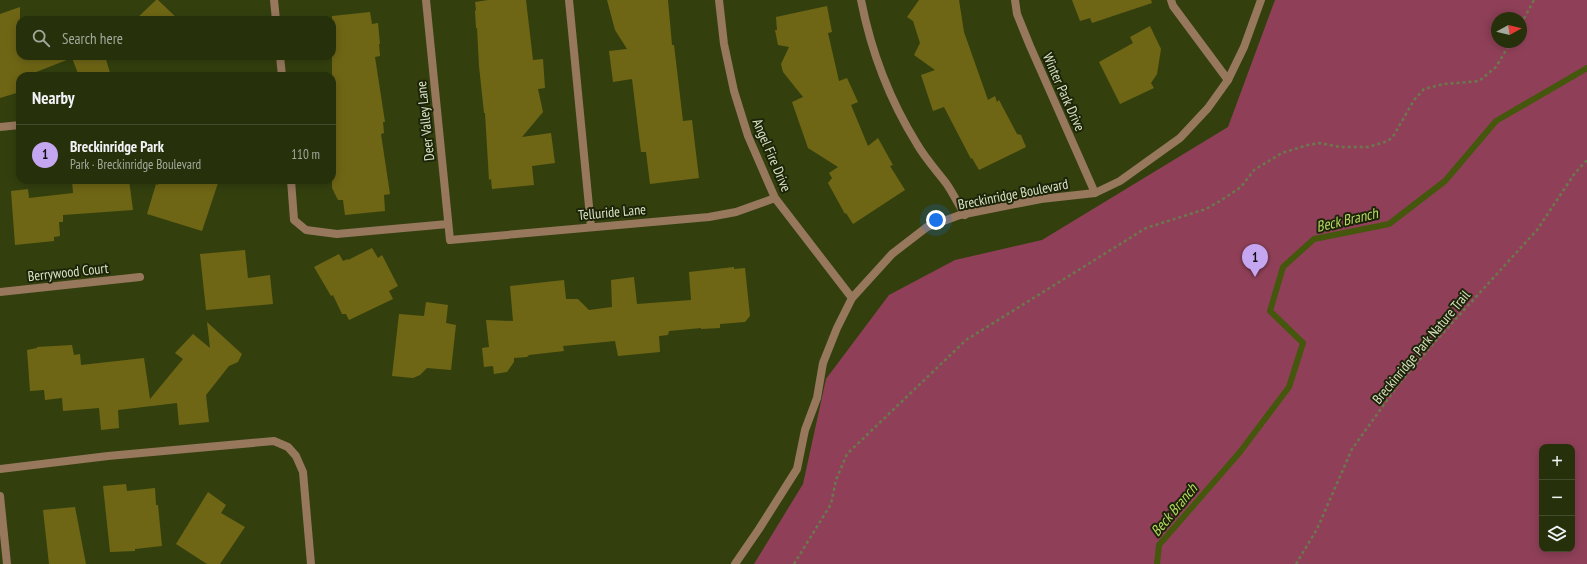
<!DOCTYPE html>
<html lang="en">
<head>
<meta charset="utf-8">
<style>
	body { margin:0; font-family:"PT Sans Narrow",sans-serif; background:#2e3813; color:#f1f3f6 }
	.controls { position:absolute; right:12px; bottom:12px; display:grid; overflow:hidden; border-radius:8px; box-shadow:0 2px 10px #0003 }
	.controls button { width:36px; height:36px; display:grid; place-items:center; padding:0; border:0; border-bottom:1px solid #424b2b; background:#26300a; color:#f1f3f6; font:20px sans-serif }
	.compass { position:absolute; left:1491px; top:12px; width:36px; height:36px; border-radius:50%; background:#26300a; box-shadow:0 2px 10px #0003; rotate:82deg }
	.you { position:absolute; left:936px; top:220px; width:14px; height:14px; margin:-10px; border:3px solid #fff; border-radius:50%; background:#1a73e8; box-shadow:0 0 0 6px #1a73e833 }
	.badge { display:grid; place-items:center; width:26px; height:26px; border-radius:50%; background:#c5a7f1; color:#111; font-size:13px; font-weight:700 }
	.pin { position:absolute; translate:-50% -33px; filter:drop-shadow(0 1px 2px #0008) }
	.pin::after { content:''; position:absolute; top:21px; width:14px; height:12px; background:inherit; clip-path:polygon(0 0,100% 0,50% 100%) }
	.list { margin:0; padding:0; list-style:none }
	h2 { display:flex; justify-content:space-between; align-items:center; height:52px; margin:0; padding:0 16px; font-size:17px }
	h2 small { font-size:13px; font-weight:400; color:#a4a99c }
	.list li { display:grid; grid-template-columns:26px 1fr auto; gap:12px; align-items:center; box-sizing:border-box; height:60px; padding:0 16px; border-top:1px solid #424b2b }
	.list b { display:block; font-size:15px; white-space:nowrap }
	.list p { margin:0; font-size:13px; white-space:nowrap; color:#a4a99c }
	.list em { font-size:13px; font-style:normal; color:#a4a99c }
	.icon { flex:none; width:22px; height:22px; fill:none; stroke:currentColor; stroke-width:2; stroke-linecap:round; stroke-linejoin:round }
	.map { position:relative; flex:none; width:1587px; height:564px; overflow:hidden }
	.search { position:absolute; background:#26300a; box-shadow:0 2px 10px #0003; left:16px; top:16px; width:320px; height:44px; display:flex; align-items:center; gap:10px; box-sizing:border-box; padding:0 14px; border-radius:12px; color:#a4a99c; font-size:15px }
	.panel { position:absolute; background:#26300a; box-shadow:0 2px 10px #0003; left:16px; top:72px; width:320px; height:112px; border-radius:12px }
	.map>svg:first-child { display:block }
	.green { fill:#8f4058; fill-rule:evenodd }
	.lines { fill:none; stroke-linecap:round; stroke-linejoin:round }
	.stream { stroke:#45570c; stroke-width:6 }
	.building { fill:#6f6615 }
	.path { stroke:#6b784c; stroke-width:2.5; stroke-dasharray:3 3; stroke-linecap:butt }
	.lane { stroke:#97785d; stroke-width:8 }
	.street { stroke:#97785d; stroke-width:8 }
	.labels { text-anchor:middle; stroke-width:4; stroke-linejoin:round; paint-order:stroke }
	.street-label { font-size:14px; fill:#d8e3c2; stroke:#1d2409 }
	.water-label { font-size:15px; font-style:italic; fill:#b7d961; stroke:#1d2409 }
</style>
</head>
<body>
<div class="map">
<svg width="1587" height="564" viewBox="0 0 1587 564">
	<rect width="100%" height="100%" fill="#33400e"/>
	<path class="green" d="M 1275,0 L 1587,0 L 1587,564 L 754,564 L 803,484 L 826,379 L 889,295 L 955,260 L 1042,240 L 1228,127 ZM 1497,18 L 1521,18 L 1521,42 L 1497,42 ZM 1542,447 L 1572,447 L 1572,549 L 1542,549 Z"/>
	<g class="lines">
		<path class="stream" d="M 1157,564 L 1159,545 L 1240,452 L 1289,387 L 1303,343 L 1270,311 L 1283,267 L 1314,239 L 1389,224 L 1445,181 L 1496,121 L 1587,68"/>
	</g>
	<path class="building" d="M 156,0 L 158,0 L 179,20 L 135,20 Z
		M 488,0 L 526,0 L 533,60 L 543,59 L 545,88 L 538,89 L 543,112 L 522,137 L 551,133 L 555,163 L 532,166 L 534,185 L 492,189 L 491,179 L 489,180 L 485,113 L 484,113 L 479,66 L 477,28 L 476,28 L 475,11 L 476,10 L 475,2 Z
		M 607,0 L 668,0 L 672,45 L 674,45 L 683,121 L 692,120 L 699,178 L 650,184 L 646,152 L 641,152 L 632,79 L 613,82 L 609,51 L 627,49 L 615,30 Z
		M 919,0 L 959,0 L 964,32 L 988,100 L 995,96 L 997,102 L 999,100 L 1017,134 L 1021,135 L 1026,147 L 979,170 L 972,158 L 971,159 L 944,107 L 933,111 L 921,75 L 935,70 L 914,55 L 920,43 L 913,21 L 907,17 Z
		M 1072,0 L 1151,0 L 1152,3 L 1092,23 L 1090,18 L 1080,21 Z
		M 827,6 L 832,32 L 828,33 L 839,81 L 847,78 L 858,102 L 851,105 L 868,146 L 878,138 L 893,165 L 890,166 L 905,190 L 853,224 L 846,213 L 845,214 L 828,183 L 832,178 L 829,173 L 838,167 L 808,148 L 792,102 L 803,97 L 783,72 L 781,64 L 789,47 L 778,45 L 775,30 L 777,30 L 776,17 Z
		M 20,7 L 20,56 L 105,56 L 111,76 L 79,76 L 72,58 L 26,76 L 20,76 L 20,92 L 0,98 L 0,14 Z
		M 370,12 L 372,24 L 378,23 L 380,44 L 379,44 L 380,56 L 375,57 L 385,122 L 383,122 L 384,133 L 381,134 L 390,194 L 384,195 L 385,211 L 345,215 L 343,200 L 338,200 L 332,188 L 332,16 Z
		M 1150,26 L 1161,49 L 1157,74 L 1151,83 L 1154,88 L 1120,104 L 1099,62 L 1133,43 L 1130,37 Z
		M 72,180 L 129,180 L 133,210 L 63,215 L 63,222 L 59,222 L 60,236 L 54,237 L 54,241 L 15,245 L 11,191 L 28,189 L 29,198 L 73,193 Z
		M 159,180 L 219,180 L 202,231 L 147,214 L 156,184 L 158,185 Z
		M 372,248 L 378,258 L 382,255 L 398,286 L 389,291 L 393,299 L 349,320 L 346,314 L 342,314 L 333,295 L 331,296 L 314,267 L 339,254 L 343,261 L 348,259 L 348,260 Z
		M 245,250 L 248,278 L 270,275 L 273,304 L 206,310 L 200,254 Z
		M 734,267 L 734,269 L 745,268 L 750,316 L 745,322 L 720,324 L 720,328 L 701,329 L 701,328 L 669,331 L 668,335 L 659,336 L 660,352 L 618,356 L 615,341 L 563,346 L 564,351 L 529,355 L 527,357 L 514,358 L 514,362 L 507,372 L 494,374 L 493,366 L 484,367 L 482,348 L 489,347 L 486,320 L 513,321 L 510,286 L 564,280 L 566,299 L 578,299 L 589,310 L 612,307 L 611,280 L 634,277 L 637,304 L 691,300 L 689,272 Z
		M 426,302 L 448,305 L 446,323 L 456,325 L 451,370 L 427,368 L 420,375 L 413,378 L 392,376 L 399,314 L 424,316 Z
		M 207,322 L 242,354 L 238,362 L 229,366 L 206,395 L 209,422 L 179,425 L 177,403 L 118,410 L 119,428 L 101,430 L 99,408 L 63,411 L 62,398 L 45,400 L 44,390 L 30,391 L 27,350 L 37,348 L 37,347 L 72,345 L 74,355 L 80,354 L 81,365 L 144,358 L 150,399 L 183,359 L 175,353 L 193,334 L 210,348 Z
		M 126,484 L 127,491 L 155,488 L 156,505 L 158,505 L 162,546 L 135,549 L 135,551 L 110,552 L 103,486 Z
		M 208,492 L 226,505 L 221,513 L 245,527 L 220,564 L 207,564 L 176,544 Z
		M 75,507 L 86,564 L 49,564 L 43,510 Z"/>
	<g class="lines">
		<path class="path" d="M 1521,24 L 1534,0
			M 794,564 L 831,504 L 836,480 L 847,454 L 966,340 L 1146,228 L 1206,209 L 1220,201 L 1241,187 L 1254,170 L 1282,153 L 1308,145 L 1319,143 L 1340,147 L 1368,147 L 1388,141 L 1394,135 L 1414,100 L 1424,89 L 1444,84 L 1479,81 L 1496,67 L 1511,42
			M 1296,564 L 1317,529 L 1352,449 L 1398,385 L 1433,344 L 1537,230 L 1575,173 L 1587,160"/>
		<path class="lane" d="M 274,0 L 276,20
			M 569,0 L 591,227
			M 861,0 C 871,51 889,99 917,144 C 925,158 936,170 946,183 C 953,193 958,204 965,215
			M 1171,0 L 1173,6 L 1228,80
			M 280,56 L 282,76
			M 0,127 L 20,125
			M 291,180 L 294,220 L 306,230 L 337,234 L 448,224
			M 0,469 L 108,456 L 274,441 L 288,447 L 296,456 L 303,472 L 311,564"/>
		<path class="street" d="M 426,0 L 450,240 L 709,217 L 736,212 L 775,198
			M 719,0 L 724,44 L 734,91 L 748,136 L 775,198 L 852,298
			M 1015,0 L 1017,14 L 1030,46 L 1095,193
			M 0,292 L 140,277
			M 0,496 L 7,564
			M 735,564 L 759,529 L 797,469 L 805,430 L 817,398 L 823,363 L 837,328 L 852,298 L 892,254 L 927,227 L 960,215 L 1041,199 L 1095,193 L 1120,181 L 1180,138 L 1208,108 L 1228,80 L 1244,47 L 1261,0"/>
	</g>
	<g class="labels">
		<g class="street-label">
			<text transform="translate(1064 92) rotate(66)" y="5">Winter Park Drive</text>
			<text transform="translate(425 121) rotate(-96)" y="5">Deer Valley Lane</text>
			<text transform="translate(772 155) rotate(67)" y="5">Angel Fire Drive</text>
			<text transform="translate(1013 194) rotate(-11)" y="5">Breckinridge Boulevard</text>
			<text transform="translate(612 212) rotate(-5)" y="5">Telluride Lane</text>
			<text transform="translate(68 272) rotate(-6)" y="5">Berrywood Court</text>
			<text transform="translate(1421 347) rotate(-50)" y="5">Breckinridge Park Nature Trail</text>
		</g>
		<g class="water-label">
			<text transform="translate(1347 220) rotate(-13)" y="5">Beck Branch</text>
			<text transform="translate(1174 510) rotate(-50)" y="5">Beck Branch</text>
		</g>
	</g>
</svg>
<div class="controls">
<button>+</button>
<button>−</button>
<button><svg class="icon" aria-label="layers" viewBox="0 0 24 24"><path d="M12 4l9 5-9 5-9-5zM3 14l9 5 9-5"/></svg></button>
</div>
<svg class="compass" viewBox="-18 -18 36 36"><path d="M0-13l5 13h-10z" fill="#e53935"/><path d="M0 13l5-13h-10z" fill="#a4a99c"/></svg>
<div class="you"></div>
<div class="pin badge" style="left:1255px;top:277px">1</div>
<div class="search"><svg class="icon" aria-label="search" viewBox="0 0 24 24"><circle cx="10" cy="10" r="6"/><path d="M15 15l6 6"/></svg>Search here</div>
<section class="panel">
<h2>Nearby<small></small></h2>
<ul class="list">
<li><span class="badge">1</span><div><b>Breckinridge Park</b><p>Park · Breckinridge Boulevard</p></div><em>110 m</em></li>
</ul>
</section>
</div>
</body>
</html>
